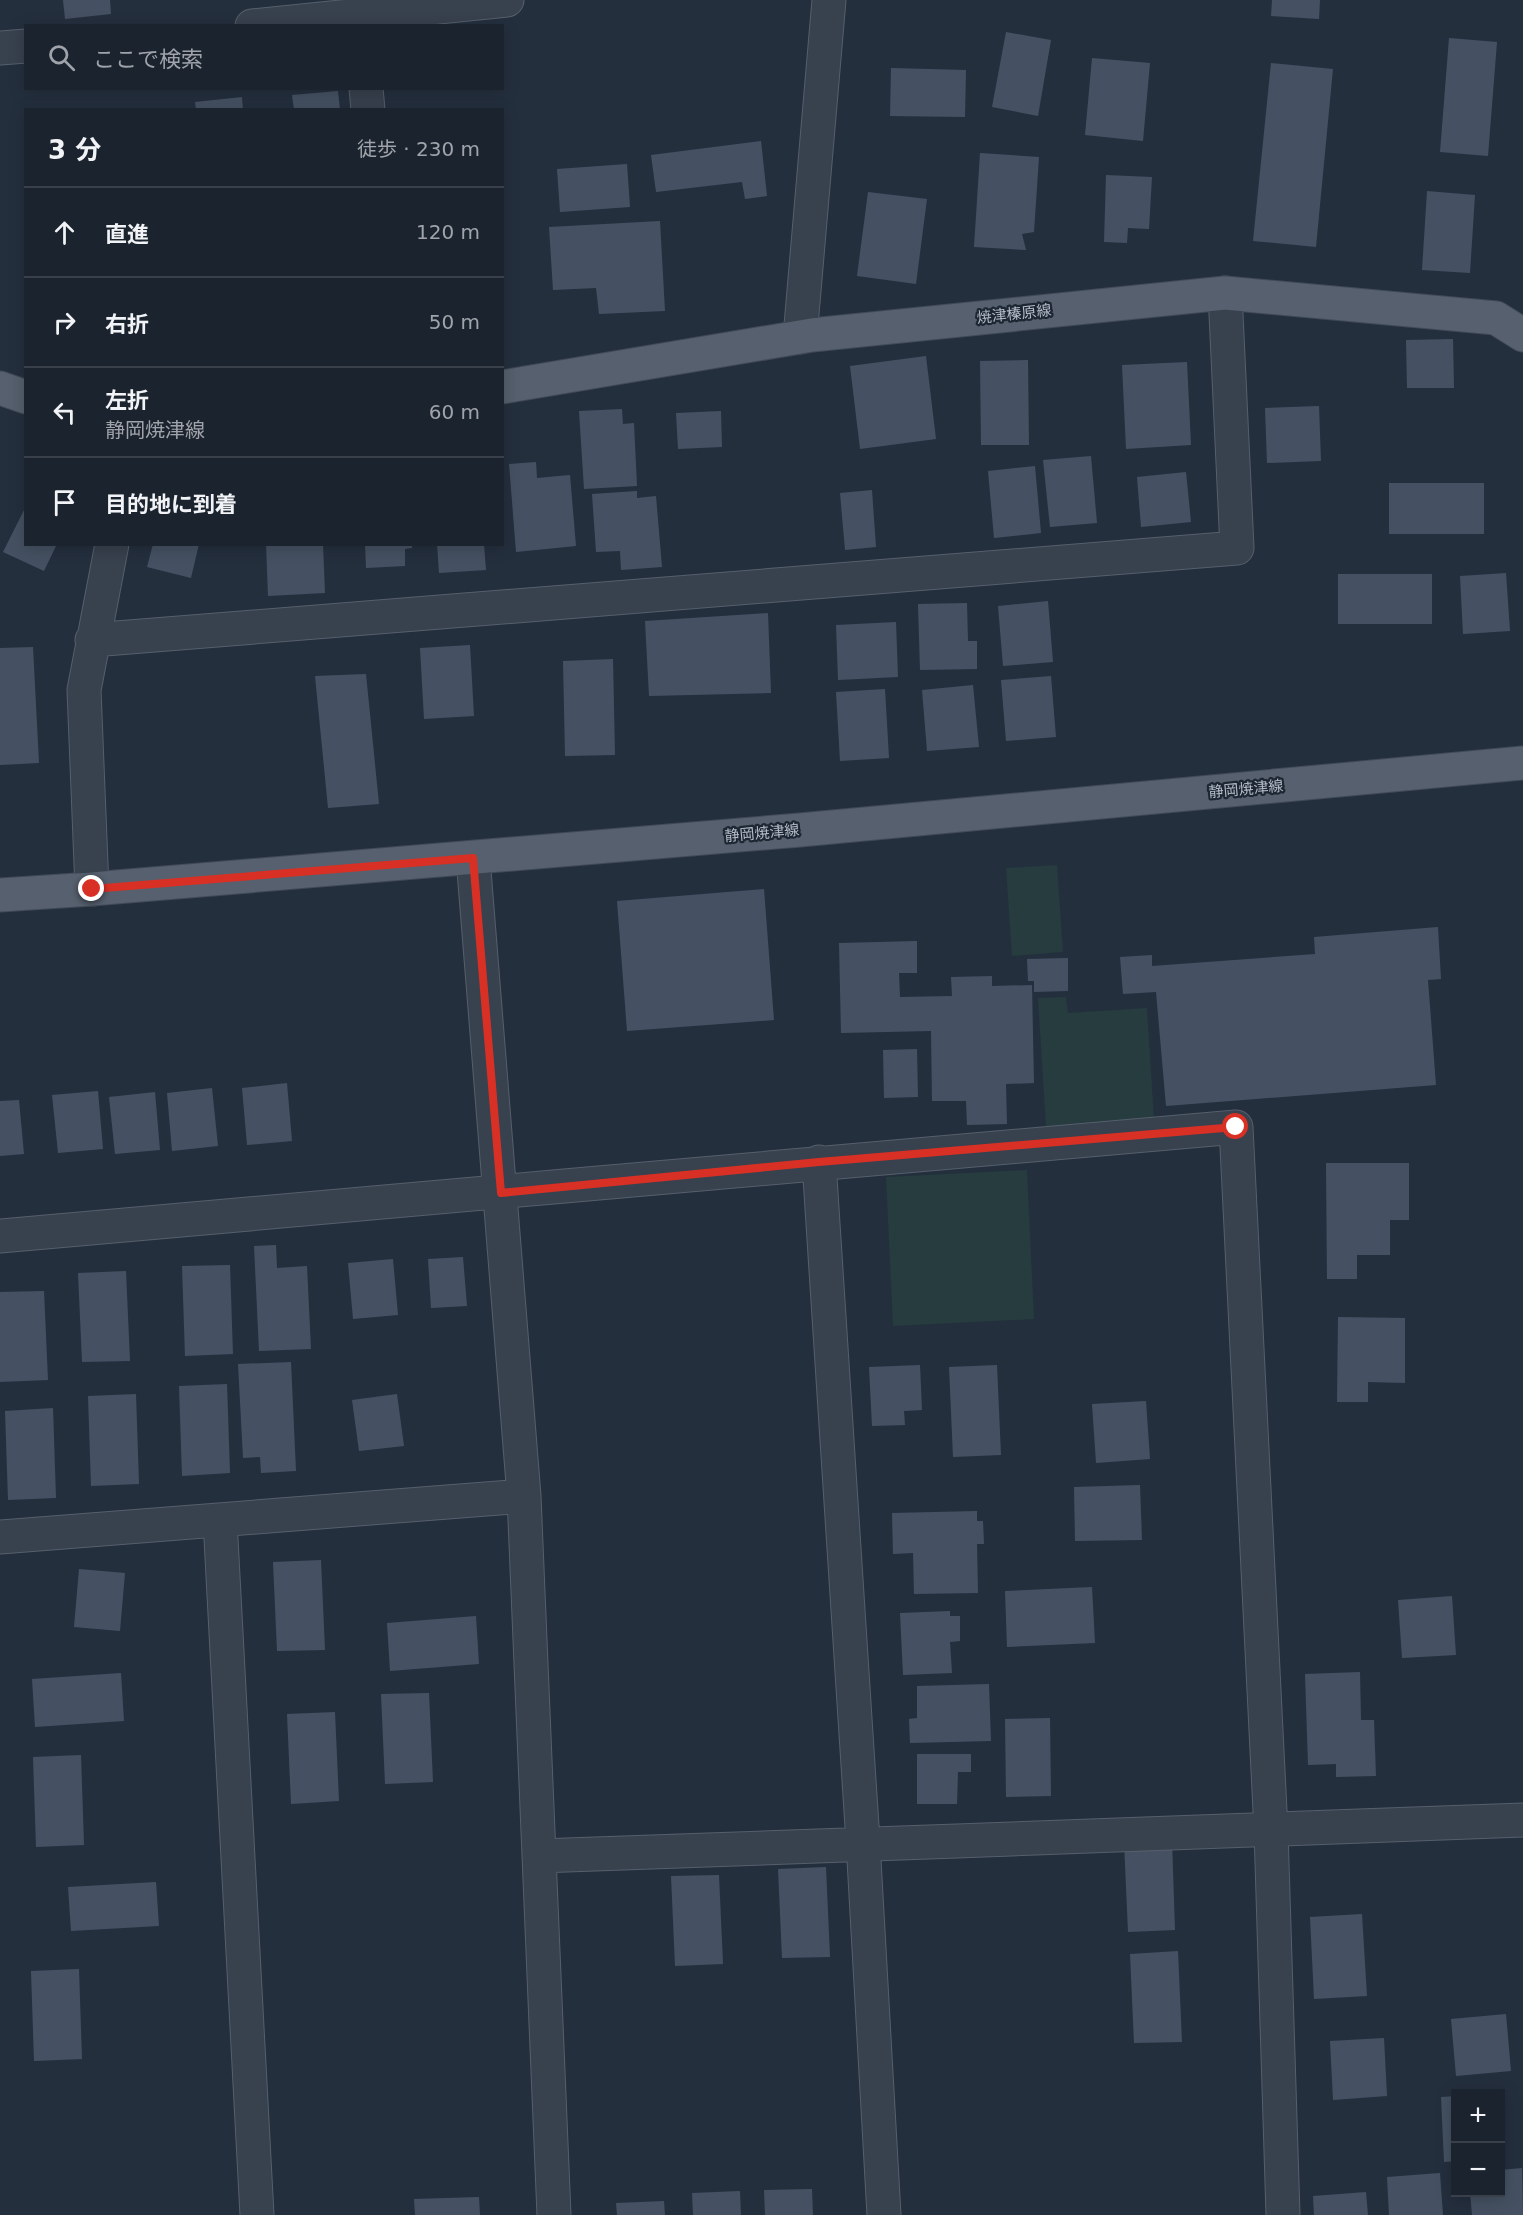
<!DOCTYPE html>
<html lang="ja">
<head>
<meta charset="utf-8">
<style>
	body { margin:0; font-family:"DejaVu Sans","Noto Sans JP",sans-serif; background:#242b36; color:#f1f3f6 }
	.controls { position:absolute; right:18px; bottom:18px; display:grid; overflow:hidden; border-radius:0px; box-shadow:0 3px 15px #0003 }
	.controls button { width:54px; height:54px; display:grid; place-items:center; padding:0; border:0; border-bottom:2px solid #39404a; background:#1b232e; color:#f1f3f6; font:30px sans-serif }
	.stop { position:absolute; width:18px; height:18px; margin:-14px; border:4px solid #d93025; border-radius:50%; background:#fff }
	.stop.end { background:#d93025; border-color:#fff; box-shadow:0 2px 6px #0008 }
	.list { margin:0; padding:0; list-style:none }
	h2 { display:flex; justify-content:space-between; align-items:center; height:78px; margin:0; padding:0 24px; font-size:26px }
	h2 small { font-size:20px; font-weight:400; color:#a0a4aa }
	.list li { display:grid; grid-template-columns:39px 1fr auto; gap:18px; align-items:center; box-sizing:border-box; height:90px; padding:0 24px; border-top:2px solid #39404a }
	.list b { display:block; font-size:22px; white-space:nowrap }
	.list p { margin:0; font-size:20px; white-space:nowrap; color:#a0a4aa }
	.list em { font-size:20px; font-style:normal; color:#a0a4aa }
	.icon { flex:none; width:33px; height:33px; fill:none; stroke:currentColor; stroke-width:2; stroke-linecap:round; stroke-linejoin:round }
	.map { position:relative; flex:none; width:1523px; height:2215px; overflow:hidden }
	.search { position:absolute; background:#1b232e; box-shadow:0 3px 15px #0003; left:24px; top:24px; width:480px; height:66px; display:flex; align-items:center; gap:15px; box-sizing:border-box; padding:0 21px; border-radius:0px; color:#a0a4aa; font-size:22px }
	.panel { position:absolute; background:#1b232e; box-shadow:0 3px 15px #0003; left:24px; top:108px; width:480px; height:438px; border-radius:0px }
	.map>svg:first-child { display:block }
	.green { fill:#263c3f }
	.building { fill:#455162 }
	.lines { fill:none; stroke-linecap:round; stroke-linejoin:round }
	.minor-casing { stroke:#565f6c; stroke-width:35 }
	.major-casing { stroke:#414a57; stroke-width:35 }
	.minor { stroke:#38414e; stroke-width:33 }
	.major { stroke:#56606e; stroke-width:33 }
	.route { stroke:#d93025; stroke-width:8 }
	.labels { text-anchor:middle; stroke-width:4.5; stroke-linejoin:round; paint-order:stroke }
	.street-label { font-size:15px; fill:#b4bcc9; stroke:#1d2633 }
</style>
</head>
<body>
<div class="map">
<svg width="1523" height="2215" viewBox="0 0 1523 2215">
	<rect width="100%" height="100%" fill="#242f3e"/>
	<path class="green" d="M 1057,865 L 1063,952 L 1012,956 L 1006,868 Z
		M 1066,997 L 1068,1013 L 1147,1008 L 1154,1120 L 1046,1127 L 1038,998 Z
		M 1027,1170 L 1034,1319 L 893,1326 L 886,1177 Z"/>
	<path class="building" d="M 63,0 L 110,0 L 111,14 L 65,19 Z
		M 1272,0 L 1320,0 L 1319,19 L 1271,16 Z
		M 1006,32 L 1051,40 L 1038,116 L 992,107 Z
		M 1449,38 L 1497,42 L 1488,156 L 1440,152 Z
		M 1092,58 L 1150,63 L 1143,141 L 1085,135 Z
		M 1271,63 L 1333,69 L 1316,247 L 1253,241 Z
		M 891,68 L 966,70 L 965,117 L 890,116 Z
		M 338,91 L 340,110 L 294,110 L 292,95 Z
		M 242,97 L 243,110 L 196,110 L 195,102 Z
		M 761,141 L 767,196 L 745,199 L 742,182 L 656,192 L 651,155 Z
		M 980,153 L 1039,157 L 1034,232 L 1022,234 L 1026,250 L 974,247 Z
		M 627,164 L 630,207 L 560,212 L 557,169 Z
		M 1106,175 L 1152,177 L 1149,229 L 1128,228 L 1127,243 L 1104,242 Z
		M 1427,191 L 1475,195 L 1470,273 L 1422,270 Z
		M 868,192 L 927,199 L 916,284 L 857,276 Z
		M 660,221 L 665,311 L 599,314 L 596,288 L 553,290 L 549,227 Z
		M 1453,339 L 1454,388 L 1407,388 L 1406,340 Z
		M 926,356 L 936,439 L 860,449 L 850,366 Z
		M 1028,360 L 1029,445 L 981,445 L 980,361 Z
		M 1187,362 L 1191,445 L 1126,449 L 1122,365 Z
		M 1319,406 L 1321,461 L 1267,463 L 1265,408 Z
		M 622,409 L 623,424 L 634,423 L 637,486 L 584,489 L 579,411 Z
		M 721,411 L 722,447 L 678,449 L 676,413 Z
		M 1091,456 L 1097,523 L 1050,527 L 1043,460 Z
		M 536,462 L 537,478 L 570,475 L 576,546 L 516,552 L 509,464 Z
		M 1035,466 L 1041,533 L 994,538 L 988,471 Z
		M 1186,472 L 1191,522 L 1141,527 L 1137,477 Z
		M 1389,483 L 1484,483 L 1484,534 L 1389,534 Z
		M 872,490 L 876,547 L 845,550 L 840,493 Z
		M 637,491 L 637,498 L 656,496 L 662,567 L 621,570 L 620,551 L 596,552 L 592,494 Z
		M 26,506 L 26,544 L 57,544 L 44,571 L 3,552 Z
		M 153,544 L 199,544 L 191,578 L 147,567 Z
		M 266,544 L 323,544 L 325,593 L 268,596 Z
		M 365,544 L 412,544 L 412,548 L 405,549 L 405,566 L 366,568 Z
		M 437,544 L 484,544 L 486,570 L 439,573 Z
		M 1506,573 L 1510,631 L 1463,634 L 1460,576 Z
		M 1338,574 L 1432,574 L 1432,624 L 1338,624 Z
		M 1048,601 L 1053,662 L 1003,666 L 998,606 Z
		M 967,603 L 968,641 L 977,641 L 977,669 L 920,670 L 918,604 Z
		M 768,613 L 771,693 L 649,696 L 645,621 Z
		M 896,622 L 898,677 L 838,680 L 836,625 Z
		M 470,645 L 474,716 L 424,719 L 420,648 Z
		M 33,647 L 39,763 L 0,765 L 0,648 Z
		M 613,659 L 615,755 L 565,756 L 563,661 Z
		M 366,674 L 379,804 L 328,808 L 315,676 Z
		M 1051,676 L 1056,737 L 1006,741 L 1001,680 Z
		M 973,685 L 979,747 L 927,751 L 922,690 Z
		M 885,689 L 889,758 L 840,761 L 836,692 Z
		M 764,889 L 774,1020 L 627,1031 L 617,901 Z
		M 1438,927 L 1441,979 L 1428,980 L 1436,1085 L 1166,1106 L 1156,992 L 1123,994 L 1120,957 L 1152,955 L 1152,966 L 1315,954 L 1314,937 Z
		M 917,941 L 917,973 L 899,973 L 900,997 L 952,996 L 951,977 L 992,976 L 992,986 L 1032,985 L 1034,1083 L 1006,1084 L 1007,1124 L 967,1125 L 966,1101 L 932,1101 L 931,1031 L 841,1033 L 839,943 Z
		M 1068,958 L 1068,991 L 1034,992 L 1034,981 L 1028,981 L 1027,959 Z
		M 917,1049 L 918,1097 L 884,1098 L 883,1050 Z
		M 287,1083 L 292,1141 L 247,1145 L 242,1088 Z
		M 212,1088 L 218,1146 L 172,1151 L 167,1093 Z
		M 98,1091 L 103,1149 L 58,1153 L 52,1095 Z
		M 155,1092 L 160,1150 L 115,1154 L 109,1097 Z
		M 19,1100 L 24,1154 L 0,1156 L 0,1101 Z
		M 1326,1163 L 1409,1163 L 1409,1220 L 1390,1220 L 1390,1255 L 1357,1255 L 1357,1279 L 1327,1279 Z
		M 276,1245 L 277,1268 L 307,1266 L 311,1349 L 259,1351 L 254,1246 Z
		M 463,1257 L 467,1306 L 431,1308 L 428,1259 Z
		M 393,1259 L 398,1315 L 353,1319 L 348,1263 Z
		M 230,1265 L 233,1354 L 185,1356 L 182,1266 Z
		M 126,1271 L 130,1361 L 82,1362 L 78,1273 Z
		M 44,1291 L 48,1380 L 0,1382 L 0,1292 Z
		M 1338,1317 L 1405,1318 L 1405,1383 L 1368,1382 L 1368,1402 L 1337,1402 Z
		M 291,1362 L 296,1471 L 261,1473 L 260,1457 L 243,1458 L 238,1364 Z
		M 920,1365 L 922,1410 L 904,1411 L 905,1425 L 872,1426 L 869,1367 Z
		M 997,1365 L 1001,1455 L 953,1457 L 949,1367 Z
		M 227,1384 L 230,1473 L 182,1476 L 179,1386 Z
		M 136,1394 L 139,1484 L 91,1486 L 88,1396 Z
		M 397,1394 L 404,1446 L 359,1451 L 352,1400 Z
		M 1146,1401 L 1150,1459 L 1096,1463 L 1092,1404 Z
		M 53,1408 L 56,1498 L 8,1500 L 5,1411 Z
		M 1140,1485 L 1142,1540 L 1075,1541 L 1074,1487 Z
		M 977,1511 L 977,1521 L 983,1521 L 984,1544 L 977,1544 L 978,1593 L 914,1594 L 913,1553 L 893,1554 L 892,1513 Z
		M 321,1560 L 325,1650 L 277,1651 L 273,1562 Z
		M 79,1569 L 125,1573 L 120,1631 L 74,1627 Z
		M 1092,1587 L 1095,1643 L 1007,1647 L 1005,1591 Z
		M 1452,1596 L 1456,1655 L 1402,1658 L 1398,1600 Z
		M 950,1611 L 950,1616 L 960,1616 L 960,1641 L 950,1642 L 952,1673 L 903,1675 L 900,1613 Z
		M 476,1616 L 479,1664 L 390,1671 L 387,1623 Z
		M 1360,1672 L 1361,1720 L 1374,1720 L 1376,1776 L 1336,1777 L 1336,1764 L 1308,1765 L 1305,1674 Z
		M 121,1673 L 124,1721 L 35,1727 L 32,1679 Z
		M 989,1684 L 991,1741 L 910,1743 L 909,1719 L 917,1718 L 917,1686 Z
		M 429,1693 L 433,1782 L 385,1784 L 381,1694 Z
		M 335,1712 L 339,1801 L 291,1804 L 287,1714 Z
		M 1050,1718 L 1051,1796 L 1006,1797 L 1005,1719 Z
		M 917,1754 L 971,1754 L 971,1772 L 958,1772 L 957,1804 L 917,1804 Z
		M 81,1755 L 84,1845 L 36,1847 L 33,1757 Z
		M 1172,1840 L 1175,1930 L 1128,1932 L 1124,1842 Z
		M 826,1867 L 830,1957 L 782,1958 L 778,1869 Z
		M 719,1875 L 723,1964 L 675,1966 L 671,1876 Z
		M 156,1882 L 159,1926 L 71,1931 L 68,1887 Z
		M 1362,1914 L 1367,1996 L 1314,1999 L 1310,1917 Z
		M 1178,1951 L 1182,2042 L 1134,2043 L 1130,1954 Z
		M 79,1969 L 82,2059 L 34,2061 L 31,1971 Z
		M 1506,2014 L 1511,2071 L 1456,2076 L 1451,2019 Z
		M 1384,2038 L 1387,2096 L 1333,2100 L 1330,2041 Z
		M 1456,2096 L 1456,2161 L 1444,2162 L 1441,2097 Z
		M 1522,2168 L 1523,2215 L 1472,2215 L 1470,2192 L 1500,2192 L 1500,2170 Z
		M 1440,2173 L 1443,2215 L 1389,2215 L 1387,2177 Z
		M 812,2189 L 813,2215 L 765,2215 L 764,2190 Z
		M 740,2191 L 741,2215 L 693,2215 L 692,2193 Z
		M 1366,2192 L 1368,2215 L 1314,2215 L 1313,2196 Z
		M 479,2197 L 480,2215 L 415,2215 L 414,2199 Z
		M 664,2201 L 665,2215 L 617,2215 L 616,2203 Z"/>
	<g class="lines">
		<defs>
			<path id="minor" d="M 252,26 L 507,0
				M 0,48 L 26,46
				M 366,88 L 368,110
				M 800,337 L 829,0
				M 92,640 L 1237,548 L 1225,293
				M 473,858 L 524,1496 L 554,2215
				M 92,889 L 84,690 L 112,544
				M 819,1162 L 863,1842 L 884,2215
				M 0,1236 C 412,1201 824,1161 1236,1127 L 1271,1831 L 1283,2215
				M 220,1520 L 257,2215
				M 0,1537 L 524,1496
				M 539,1856 C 867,1842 1195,1835 1523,1820"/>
			<path id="major" d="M 502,387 L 812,335 L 1225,293 L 1496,318 L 1523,335
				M 0,388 L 26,397
				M 0,895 L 92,889 L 800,830 L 1523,763"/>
		</defs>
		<use href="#minor" class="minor-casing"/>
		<use href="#major" class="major-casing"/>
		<use href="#minor" class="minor"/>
		<use href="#major" class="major"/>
	</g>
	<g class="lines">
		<path class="route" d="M 92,889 L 473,858 L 501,1193 L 819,1162 L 1236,1127"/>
	</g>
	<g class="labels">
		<g class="street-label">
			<text transform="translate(1014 314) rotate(-6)" y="5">焼津榛原線</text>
			<text transform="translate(1246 789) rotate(-5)" y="5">静岡焼津線</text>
			<text transform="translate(762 833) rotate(-5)" y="5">静岡焼津線</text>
		</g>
	</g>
</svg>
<div class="controls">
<button>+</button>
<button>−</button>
</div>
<div class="stop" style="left:1236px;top:1127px"></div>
<div class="stop end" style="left:92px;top:889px"></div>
<div class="search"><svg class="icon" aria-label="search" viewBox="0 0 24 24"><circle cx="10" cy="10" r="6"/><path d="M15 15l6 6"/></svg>ここで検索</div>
<section class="panel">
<h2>3 分<small>徒歩 · 230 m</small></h2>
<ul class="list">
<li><svg class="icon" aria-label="ahead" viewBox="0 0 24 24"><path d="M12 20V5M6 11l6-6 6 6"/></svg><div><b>直進</b></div><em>120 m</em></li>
<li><svg class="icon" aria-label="right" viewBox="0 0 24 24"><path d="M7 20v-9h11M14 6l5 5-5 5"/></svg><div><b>右折</b></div><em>50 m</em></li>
<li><svg class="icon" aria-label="left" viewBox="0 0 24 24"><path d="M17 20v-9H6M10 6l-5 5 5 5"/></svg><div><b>左折</b><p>静岡焼津線</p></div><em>60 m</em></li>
<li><svg class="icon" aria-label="arrive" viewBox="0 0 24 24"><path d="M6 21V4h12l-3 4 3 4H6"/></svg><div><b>目的地に到着</b></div></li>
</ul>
</section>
</div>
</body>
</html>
